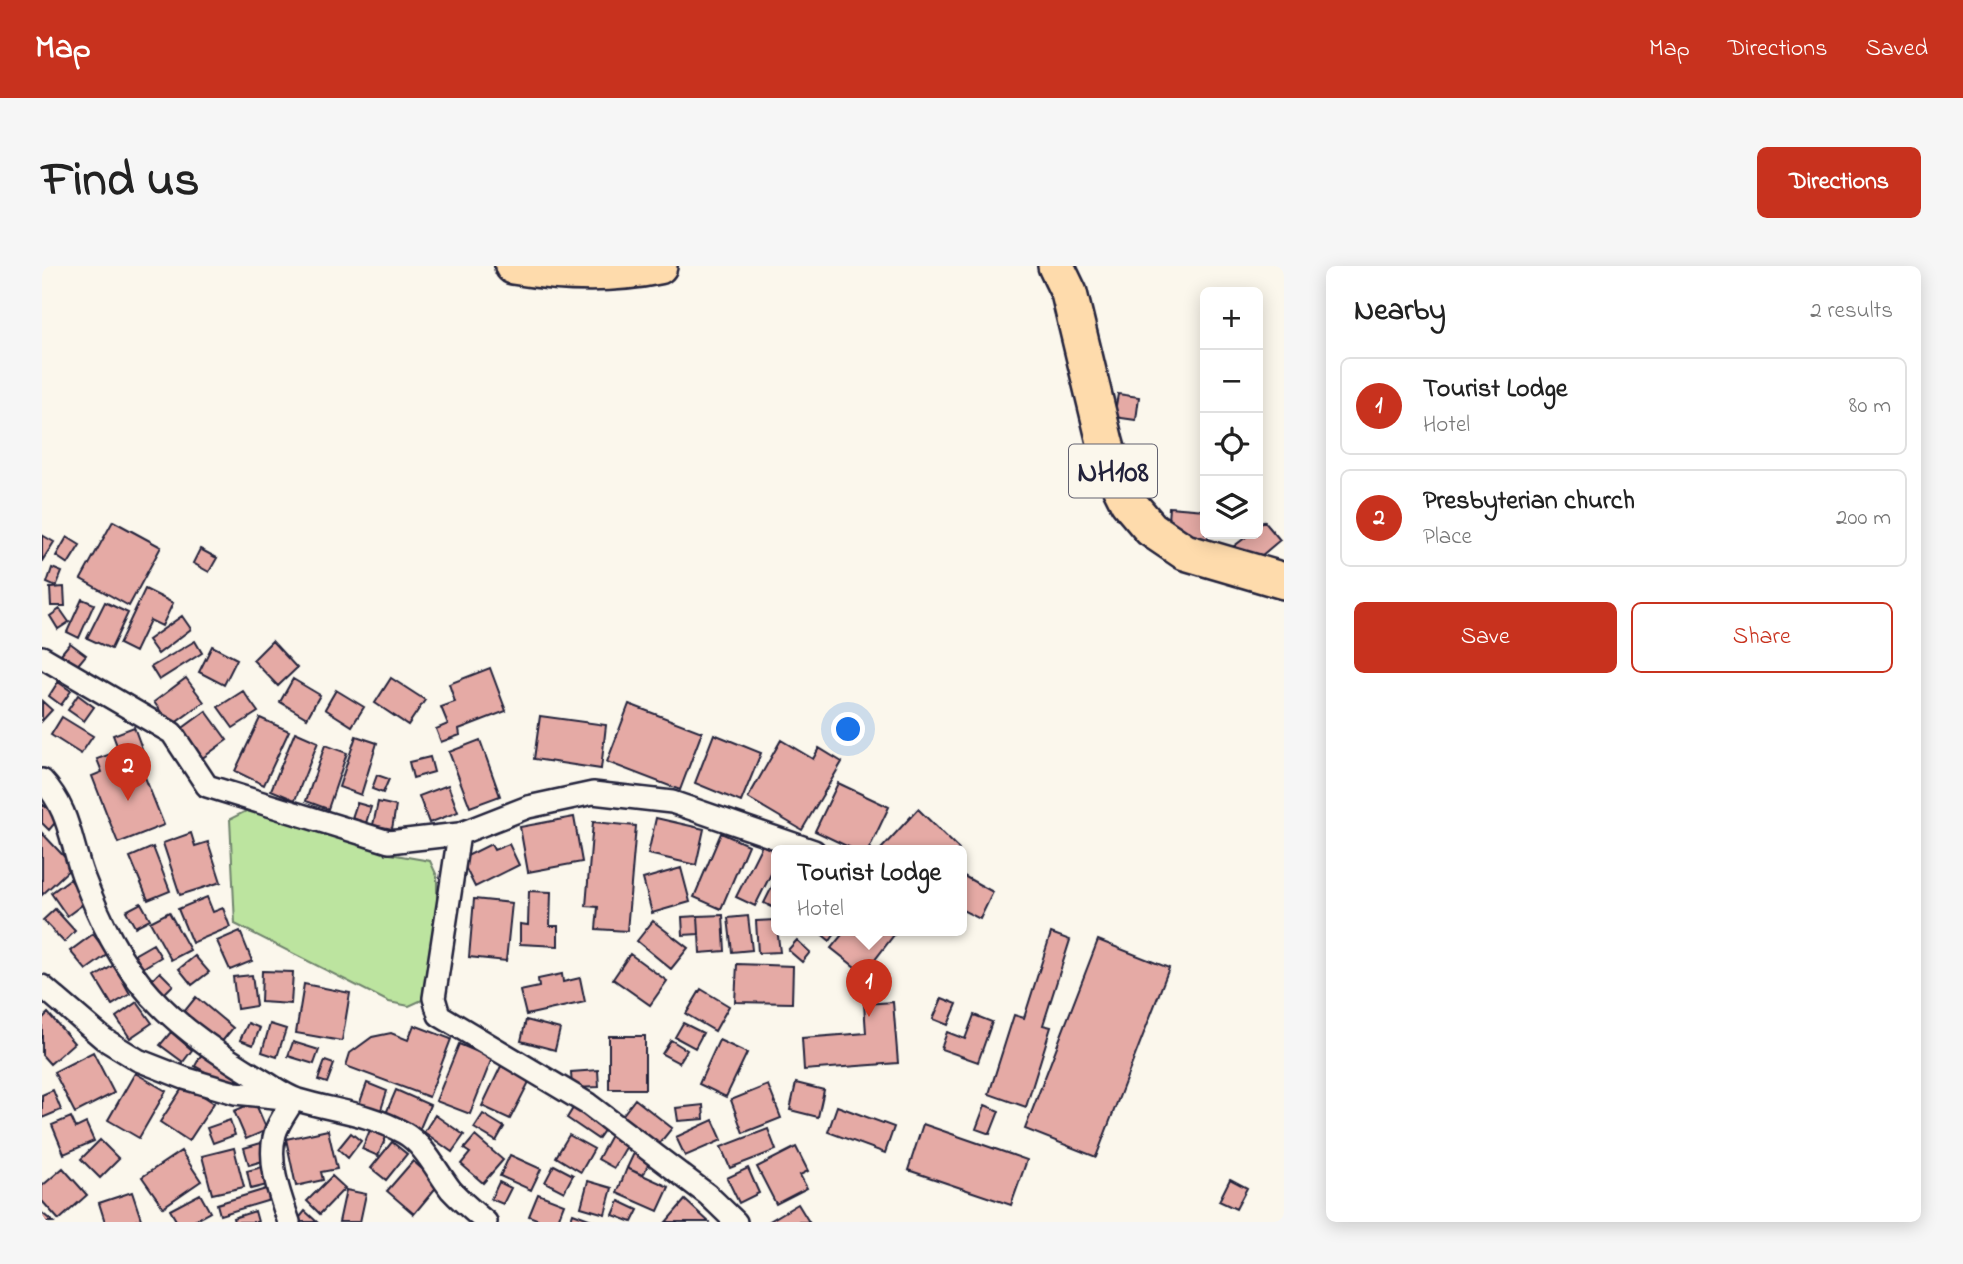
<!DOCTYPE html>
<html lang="en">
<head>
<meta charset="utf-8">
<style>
	body { margin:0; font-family:"Indie Flower",sans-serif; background:#f6f6f6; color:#222 }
	.controls { position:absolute; right:21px; top:21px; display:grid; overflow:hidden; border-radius:10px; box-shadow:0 4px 18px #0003 }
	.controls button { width:63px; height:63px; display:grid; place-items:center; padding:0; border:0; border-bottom:2px solid #e0e0e0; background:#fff; color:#222; font:35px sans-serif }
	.you { position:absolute; left:807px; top:464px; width:24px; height:24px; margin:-18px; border:5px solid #fff; border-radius:50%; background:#1a73e8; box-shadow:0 0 0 10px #1a73e833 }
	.badge { display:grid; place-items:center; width:46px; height:46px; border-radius:50%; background:#c8321e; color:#fff; font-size:23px; font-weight:700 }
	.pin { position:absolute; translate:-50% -58px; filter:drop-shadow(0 2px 4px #0008) }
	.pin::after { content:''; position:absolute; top:37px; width:24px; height:21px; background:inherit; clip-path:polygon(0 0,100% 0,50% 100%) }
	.popup { position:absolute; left:729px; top:579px; width:196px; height:91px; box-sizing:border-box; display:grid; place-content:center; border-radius:10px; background:#fff; filter:drop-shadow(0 2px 5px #0005); font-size:23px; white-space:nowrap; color:#767676 }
	.popup b { font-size:26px; color:#222 }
	.popup::after { content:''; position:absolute; left:50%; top:100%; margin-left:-14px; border:14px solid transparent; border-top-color:#fff }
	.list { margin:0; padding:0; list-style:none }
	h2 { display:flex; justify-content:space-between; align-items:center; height:91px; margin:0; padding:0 28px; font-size:30px }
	h2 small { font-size:23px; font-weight:400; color:#767676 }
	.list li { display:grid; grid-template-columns:46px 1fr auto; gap:21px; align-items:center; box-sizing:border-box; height:98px; margin:0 14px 14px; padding:0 14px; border:2px solid #e0e0e0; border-radius:10px }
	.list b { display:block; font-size:26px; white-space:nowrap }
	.list p { margin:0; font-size:23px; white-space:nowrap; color:#767676 }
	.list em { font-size:23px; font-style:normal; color:#767676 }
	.actions { display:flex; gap:14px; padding:21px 28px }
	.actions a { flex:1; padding:16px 0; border:2px solid #c8321e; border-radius:10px; text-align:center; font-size:24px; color:#c8321e }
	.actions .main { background:#c8321e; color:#fff }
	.icon { flex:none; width:38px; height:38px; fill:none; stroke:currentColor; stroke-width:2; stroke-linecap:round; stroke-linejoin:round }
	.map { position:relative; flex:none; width:1242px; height:956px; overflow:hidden; border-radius:10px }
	header { display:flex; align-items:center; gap:42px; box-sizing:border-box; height:98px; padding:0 35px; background:#c8321e; color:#fff }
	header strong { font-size:33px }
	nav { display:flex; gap:38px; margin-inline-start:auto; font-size:24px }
	.intro { display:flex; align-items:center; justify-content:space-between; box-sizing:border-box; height:168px; padding:0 42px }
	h1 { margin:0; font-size:49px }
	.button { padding:18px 32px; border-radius:10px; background:#c8321e; color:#fff; font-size:24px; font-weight:700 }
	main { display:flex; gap:42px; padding:0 42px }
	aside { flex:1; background:#fff; border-radius:10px; box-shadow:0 4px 18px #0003 }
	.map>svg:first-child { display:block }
	.green { fill:#bce49f; stroke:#6f836d; stroke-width:2 }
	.building { fill:#e5aaa5; stroke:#22223b; stroke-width:2 }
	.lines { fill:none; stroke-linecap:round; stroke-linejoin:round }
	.minor-casing { stroke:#22223b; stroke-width:26 }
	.trunk-casing { stroke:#22223b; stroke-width:40 }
	.minor { stroke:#fbf7ec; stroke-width:21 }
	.trunk { stroke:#fedbac; stroke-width:35 }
	.labels { text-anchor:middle; stroke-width:6; stroke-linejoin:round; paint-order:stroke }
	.shield { fill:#fbf7ec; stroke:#636270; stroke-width:2 }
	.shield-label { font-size:30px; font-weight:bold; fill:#22223b }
</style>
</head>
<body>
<header>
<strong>Map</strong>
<nav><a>Map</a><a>Directions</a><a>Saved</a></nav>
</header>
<div class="intro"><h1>Find us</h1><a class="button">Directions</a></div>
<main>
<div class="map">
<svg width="1242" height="956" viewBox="0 0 1242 956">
	<rect width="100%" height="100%" fill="#fbf7ec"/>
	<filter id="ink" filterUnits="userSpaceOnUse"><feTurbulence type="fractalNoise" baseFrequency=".0143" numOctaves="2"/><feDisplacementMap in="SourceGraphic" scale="14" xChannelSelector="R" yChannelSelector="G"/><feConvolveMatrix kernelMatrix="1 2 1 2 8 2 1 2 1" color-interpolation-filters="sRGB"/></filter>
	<g filter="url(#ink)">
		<path class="green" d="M 210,542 L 348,588 L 388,595 L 395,610 L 395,642 L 380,734 L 367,740 L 347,736 L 193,658 L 188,553 Z"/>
		<path class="building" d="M 1076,128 L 1097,131 L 1094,154 L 1072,151 Z
			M 1127,241 L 1163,244 L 1163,268 L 1166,268 L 1166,273 L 1125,269 Z
			M 71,255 L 119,281 L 87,340 L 39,313 Z
			M 1222,255 L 1238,274 L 1207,300 L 1191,281 L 1208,268 L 1216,268 L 1216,261 Z
			M 0,269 L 12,276 L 0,295 Z
			M 25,271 L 38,279 L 26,298 L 14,290 Z
			M 158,283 L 175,292 L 167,306 L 151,297 Z
			M 10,302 L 20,306 L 14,321 L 5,317 Z
			M 22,321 L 23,340 L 9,340 L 8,322 Z
			M 103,323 L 131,337 L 120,360 L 108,354 L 93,386 L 77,378 Z
			M 40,333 L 52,338 L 37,372 L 25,366 Z
			M 63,336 L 86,347 L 69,383 L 45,372 Z
			M 18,343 L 27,356 L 16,363 L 8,350 Z
			M 140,350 L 149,363 L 116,388 L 106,374 Z
			M 153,375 L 160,387 L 117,414 L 109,401 Z
			M 230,375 L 255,402 L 236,420 L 211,394 Z
			M 28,377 L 44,389 L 34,401 L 19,388 Z
			M 170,380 L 195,393 L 182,419 L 157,406 Z
			M 448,402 L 464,445 L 417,463 L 418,469 L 399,476 L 394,463 L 406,458 L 399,441 L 413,436 L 407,418 Z
			M 144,412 L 162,436 L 129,460 L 112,436 Z
			M 349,412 L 383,434 L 366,459 L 333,437 Z
			M 251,413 L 278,429 L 265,452 L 238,436 Z
			M 16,416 L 29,425 L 19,439 L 7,430 Z
			M 294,424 L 322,441 L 310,460 L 283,443 Z
			M 201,425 L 216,446 L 191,462 L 176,441 Z
			M 36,429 L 52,441 L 42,455 L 26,444 Z
			M 0,435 L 10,444 L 0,455 Z
			M 587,438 L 660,466 L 638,524 L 565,496 Z
			M 164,445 L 185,474 L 159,493 L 138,464 Z
			M 498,450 L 564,459 L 559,503 L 492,493 Z
			M 20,451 L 51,470 L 39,488 L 9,469 Z
			M 218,452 L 247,465 L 222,519 L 193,505 Z
			M 92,461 L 102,488 L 95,491 L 122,559 L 76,577 L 50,510 L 60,506 L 55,493 L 77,485 L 71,469 Z
			M 253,466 L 276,476 L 253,534 L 229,524 Z
			M 672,468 L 719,487 L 699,536 L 653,517 Z
			M 314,470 L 335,477 L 319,529 L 297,521 Z
			M 438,474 L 458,530 L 428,541 L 407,486 Z
			M 739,474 L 771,493 L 777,482 L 800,496 L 760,564 L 706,532 Z
			M 283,479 L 305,487 L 286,543 L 264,535 Z
			M 388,491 L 392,506 L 371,512 L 367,496 Z
			M 335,509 L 347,513 L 341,527 L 330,523 Z
			M 796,517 L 847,541 L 826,585 L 815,585 L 773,565 Z
			M 406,519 L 416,546 L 387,557 L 377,530 Z
			M 336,536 L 354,540 L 350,563 L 331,559 Z
			M 315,537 L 329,541 L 324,557 L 310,552 Z
			M 0,538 L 17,552 L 7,564 L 0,557 Z
			M 876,543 L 917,583 L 915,585 L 841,585 L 839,583 Z
			M 532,551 L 540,596 L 486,606 L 478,561 Z
			M 614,552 L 662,563 L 654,599 L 606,588 Z
			M 551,556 L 594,560 L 585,665 L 554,663 L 556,641 L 544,640 Z
			M 0,567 L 31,600 L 0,629 Z
			M 149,567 L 153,580 L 166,576 L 179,616 L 138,629 L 121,577 Z
			M 679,567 L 706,579 L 679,643 L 652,631 Z
			M 449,578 L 452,584 L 467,578 L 477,599 L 433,621 L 419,593 Z
			M 720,579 L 734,586 L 734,598 L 713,640 L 694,631 Z
			M 111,581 L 128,625 L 106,634 L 88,591 Z
			M 639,602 L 648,636 L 610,647 L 601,613 Z
			M 920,609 L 951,626 L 938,653 L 920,644 Z
			M 28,613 L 44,636 L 25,650 L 9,627 Z
			M 734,613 L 734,643 L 722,637 Z
			M 487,625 L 509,626 L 508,660 L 516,660 L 516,680 L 478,678 L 478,658 L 486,659 Z
			M 165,631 L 171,646 L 181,642 L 188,661 L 150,677 L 136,643 Z
			M 432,633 L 470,637 L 464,695 L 427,691 Z
			M 99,637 L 108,653 L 93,661 L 84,645 Z
			M 13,643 L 33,665 L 22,676 L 1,654 Z
			M 127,646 L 148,684 L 129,694 L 108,656 Z
			M 681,649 L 683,685 L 658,687 L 656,650 Z
			M 656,650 L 657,668 L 641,669 L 640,651 Z
			M 706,650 L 710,684 L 690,686 L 686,652 Z
			M 734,654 L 738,686 L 716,687 L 714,655 Z
			M 611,655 L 646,682 L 629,703 L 595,675 Z
			M 198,665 L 210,695 L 188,704 L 175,675 Z
			M 776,665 L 795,665 L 788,675 Z
			M 803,665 L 855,665 L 822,708 L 789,682 Z
			M 1009,667 L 1028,674 L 1001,759 L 1009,761 L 984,841 L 947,828 L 972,749 L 982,752 Z
			M 51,668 L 66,688 L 44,704 L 28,685 Z
			M 755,674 L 768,686 L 760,696 L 746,684 Z
			M 1056,674 L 1127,702 L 1054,891 L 983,863 Z
			M 111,678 L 119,691 L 99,703 L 92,689 Z
			M 588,688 L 625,715 L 608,739 L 571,713 Z
			M 153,690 L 167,706 L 150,719 L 137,703 Z
			M 695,698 L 751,700 L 750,737 L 693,736 Z
			M 72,699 L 88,728 L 70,739 L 53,711 Z
			M 220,705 L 251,706 L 249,738 L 219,736 Z
			M 118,706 L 131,719 L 122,728 L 109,715 Z
			M 520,708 L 521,716 L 538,712 L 543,736 L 484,749 L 478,725 L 497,721 L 496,713 Z
			M 210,709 L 214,740 L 195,743 L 191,711 Z
			M 262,718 L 308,727 L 300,775 L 254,767 Z
			M 659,723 L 687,740 L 673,765 L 644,748 Z
			M 154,731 L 191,762 L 178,778 L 141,747 Z
			M 900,732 L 915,738 L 906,759 L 891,753 Z
			M 95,736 L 110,757 L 88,772 L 74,751 Z
			M 851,736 L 856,797 L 762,804 L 760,772 L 824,767 L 822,738 Z
			M 6,747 L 32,777 L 8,798 L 0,789 L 0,753 Z
			M 932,749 L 950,756 L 936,796 L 899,783 L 905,766 L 923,773 Z
			M 484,754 L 518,763 L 513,784 L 479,775 Z
			M 206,757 L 218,762 L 211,779 L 198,774 Z
			M 641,757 L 661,767 L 653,782 L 633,771 Z
			M 228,758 L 244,763 L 235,791 L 220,786 Z
			M 372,759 L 409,773 L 387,831 L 304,800 L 308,787 L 330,771 L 349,767 L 366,774 Z
			M 129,766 L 150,784 L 141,796 L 118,779 Z
			M 567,770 L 603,770 L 603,823 L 567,823 Z
			M 629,774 L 645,784 L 637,797 L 620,788 Z
			M 677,774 L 705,787 L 684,831 L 657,818 Z
			M 251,776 L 277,784 L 272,798 L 246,790 Z
			M 417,778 L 450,792 L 428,848 L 394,835 Z
			M 51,786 L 72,827 L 33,847 L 12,806 Z
			M 159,789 L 198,811 L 192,822 L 153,800 Z
			M 283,795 L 292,798 L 285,817 L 276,814 Z
			M 459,800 L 488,814 L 468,853 L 440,840 Z
			M 556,804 L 557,821 L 530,822 L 529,806 Z
			M 93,807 L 124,825 L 97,872 L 66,854 Z
			M 325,817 L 345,825 L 338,847 L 317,839 Z
			M 754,817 L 782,824 L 776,851 L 748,844 Z
			M 143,818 L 172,837 L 147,875 L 118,856 Z
			M 726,819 L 739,852 L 701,867 L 689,834 Z
			M 11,824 L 19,844 L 0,852 L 0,829 Z
			M 354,824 L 388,839 L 376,867 L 342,852 Z
			M 593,833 L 630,862 L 617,878 L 580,850 Z
			M 213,836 L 225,864 L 204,873 L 192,845 Z
			M 533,839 L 565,860 L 556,873 L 525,852 Z
			M 661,839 L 662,853 L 636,855 L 634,842 Z
			M 943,839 L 957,845 L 948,868 L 934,863 Z
			M 795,840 L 852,861 L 843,887 L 786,866 Z
			M 441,848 L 462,861 L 454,875 L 432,862 Z
			M 393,849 L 422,869 L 410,886 L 382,866 Z
			M 29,851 L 34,862 L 44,857 L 52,875 L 22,888 L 10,859 Z
			M 188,854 L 193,869 L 171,877 L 165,862 Z
			M 671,854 L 680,874 L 643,890 L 634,871 Z
			M 881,858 L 985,894 L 969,939 L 866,904 Z
			M 726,863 L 734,884 L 688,902 L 679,881 Z
			M 286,864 L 295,903 L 279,906 L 281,914 L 254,920 L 244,873 Z
			M 328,864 L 344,871 L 336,890 L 320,883 Z
			M 309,867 L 319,875 L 306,892 L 296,883 Z
			M 527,869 L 552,883 L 539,906 L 514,891 Z
			M 569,869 L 586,878 L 572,902 L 556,893 Z
			M 433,870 L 461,894 L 441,917 L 419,898 L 428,887 L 422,883 Z
			M 58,874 L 77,893 L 58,912 L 39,893 Z
			M 350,876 L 365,888 L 344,914 L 329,902 Z
			M 219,877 L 224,894 L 207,899 L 202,882 Z
			M 754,881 L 766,905 L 758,909 L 765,922 L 734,938 L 715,901 Z
			M 192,882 L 202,921 L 170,928 L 160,890 Z
			M 139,885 L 159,915 L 121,941 L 100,911 Z
			M 592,887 L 608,894 L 601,910 L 585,902 Z
			M 468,889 L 499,903 L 489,924 L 458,910 Z
			M 371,895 L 397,918 L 372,948 L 345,925 Z
			M 512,899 L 531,909 L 522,926 L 503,916 Z
			M 224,900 L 229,918 L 209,923 L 205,905 Z
			M 21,902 L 45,929 L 17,954 L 0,935 L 0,920 Z
			M 585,902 L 627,921 L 616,945 L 575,927 Z
			M 706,902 L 717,927 L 697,937 L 685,912 Z
			M 290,910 L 303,922 L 278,948 L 265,935 Z
			M 1188,913 L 1205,922 L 1194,943 L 1177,935 Z
			M 546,915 L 570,922 L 563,948 L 539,941 Z
			M 457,916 L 469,922 L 461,938 L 449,933 Z
			M 224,923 L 228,934 L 178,949 L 175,938 Z
			M 304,924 L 324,928 L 318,956 L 297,956 Z
			M 90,926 L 99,953 L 90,956 L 63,956 L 57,937 Z
			M 158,928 L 168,946 L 150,956 L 135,956 L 128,944 Z
			M 496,928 L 522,938 L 515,956 L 502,956 L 487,950 Z
			M 643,934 L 667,956 L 624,956 Z
			M 577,935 L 596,944 L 590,956 L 571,949 Z
			M 756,938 L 767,956 L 726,956 Z
			M 213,945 L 216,956 L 192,956 L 191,952 Z
			M 263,945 L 275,956 L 254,956 Z
			M 0,947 L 11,956 L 0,956 Z
			M 531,947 L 555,956 L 528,956 Z"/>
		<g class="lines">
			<defs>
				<path id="minor" d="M 0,391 L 130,467 L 165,520 L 347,576 L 417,568 L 486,541 L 551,527 L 630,536 L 772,585
					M 0,514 C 28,544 28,575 41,610 C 58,654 77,695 109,730 C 141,765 183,792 223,816 C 233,822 244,830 256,834 C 292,845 327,847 362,867 C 382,878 395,906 409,924 C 420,936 432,946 444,956
					M 417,568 L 392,732 L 397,749 L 546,838 L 666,929 L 694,956
					M 0,720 L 62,773 L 96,794 L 142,812 L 193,827 L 252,833 C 246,844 236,856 233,868 C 225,896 238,930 247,956"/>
				<path id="trunk" d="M 471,0 C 519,8 570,10 617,0
					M 1014,0 L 1027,27 L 1063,176 L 1072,208 L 1086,236 L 1109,263 L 1143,286 L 1242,315"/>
			</defs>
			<use href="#minor" class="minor-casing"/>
			<use href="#trunk" class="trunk-casing"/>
			<use href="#minor" class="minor"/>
			<use href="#trunk" class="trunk"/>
		</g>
	</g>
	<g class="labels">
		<rect class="shield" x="1027" y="178.5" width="88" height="53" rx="5"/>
		<g class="shield-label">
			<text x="1071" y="215">NH108</text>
		</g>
	</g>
</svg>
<div class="controls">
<button>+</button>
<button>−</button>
<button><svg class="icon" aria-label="locate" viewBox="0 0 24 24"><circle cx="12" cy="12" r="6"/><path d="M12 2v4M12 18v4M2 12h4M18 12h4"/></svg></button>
<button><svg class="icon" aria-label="layers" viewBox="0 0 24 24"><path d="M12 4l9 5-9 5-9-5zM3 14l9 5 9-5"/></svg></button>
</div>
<div class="you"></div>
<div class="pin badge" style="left:827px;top:751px">1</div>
<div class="popup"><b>Tourist Lodge</b>Hotel</div>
<div class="pin badge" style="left:86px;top:535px">2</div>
</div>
<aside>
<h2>Nearby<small>2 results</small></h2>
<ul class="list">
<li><span class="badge">1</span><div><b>Tourist Lodge</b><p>Hotel</p></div><em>80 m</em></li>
<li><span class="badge">2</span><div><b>Presbyterian church</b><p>Place</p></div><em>200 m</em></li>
</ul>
<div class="actions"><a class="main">Save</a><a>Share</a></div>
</aside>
</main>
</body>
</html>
